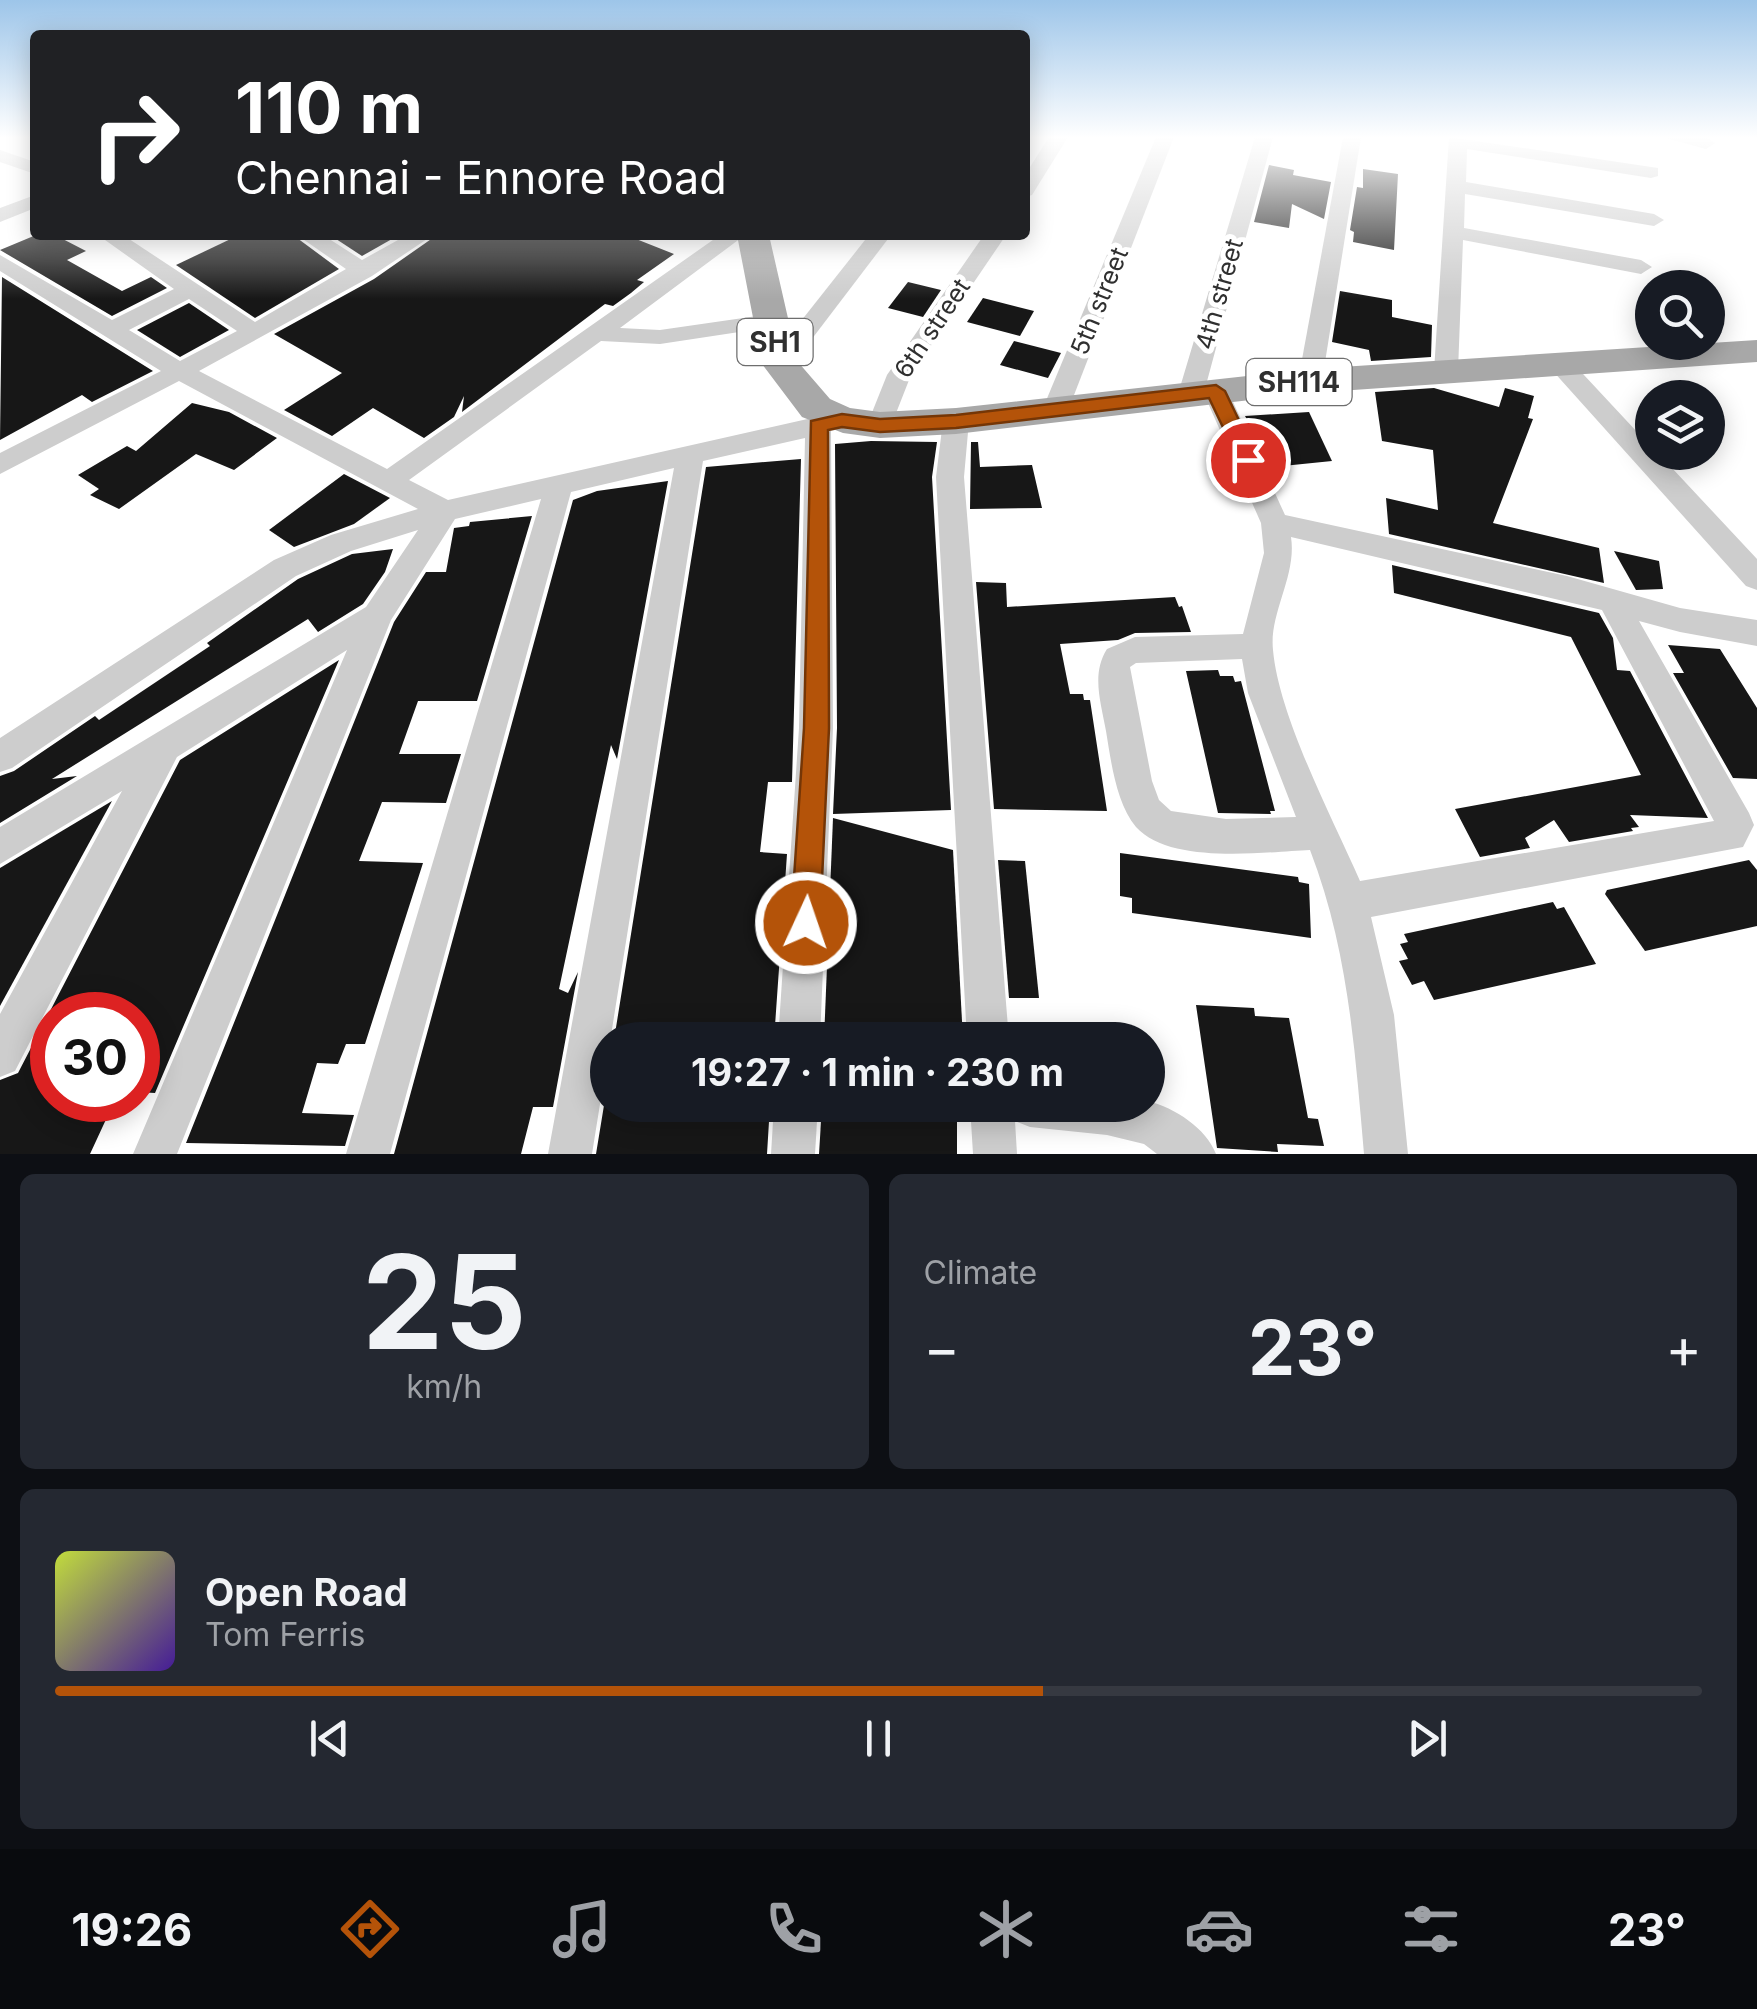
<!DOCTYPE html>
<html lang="en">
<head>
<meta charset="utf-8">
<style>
  :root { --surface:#171b24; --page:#242831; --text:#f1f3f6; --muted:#9ea1a6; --line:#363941; --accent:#b45309 }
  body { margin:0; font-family:Inter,sans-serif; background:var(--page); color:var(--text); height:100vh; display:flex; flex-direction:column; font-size:38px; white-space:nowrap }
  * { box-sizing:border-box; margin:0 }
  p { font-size:32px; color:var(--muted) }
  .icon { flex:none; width:55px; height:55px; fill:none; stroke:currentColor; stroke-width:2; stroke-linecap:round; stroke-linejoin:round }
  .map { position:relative; height:1154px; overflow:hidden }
  .details { display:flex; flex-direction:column; gap:20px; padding:20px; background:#0d0f14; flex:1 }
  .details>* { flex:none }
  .banner { position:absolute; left:30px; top:30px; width:1000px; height:210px; border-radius:10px; box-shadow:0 5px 25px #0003; background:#202124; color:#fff; overflow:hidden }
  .buttons { position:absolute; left:1635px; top:270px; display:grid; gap:20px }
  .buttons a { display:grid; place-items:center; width:90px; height:90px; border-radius:50%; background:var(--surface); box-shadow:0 5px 25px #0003; font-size:50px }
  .speed { position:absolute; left:30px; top:992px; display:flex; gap:20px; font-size:50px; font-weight:700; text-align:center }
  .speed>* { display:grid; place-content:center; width:130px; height:130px; border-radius:50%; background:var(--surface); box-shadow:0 5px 25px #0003; line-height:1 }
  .speed .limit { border:15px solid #d22; background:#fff; color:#111 }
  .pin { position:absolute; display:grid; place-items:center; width:85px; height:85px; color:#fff; margin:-42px; border:5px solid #fff; border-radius:50%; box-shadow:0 2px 10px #0007 }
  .me { position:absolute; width:110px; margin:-55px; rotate:3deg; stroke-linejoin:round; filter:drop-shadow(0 0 8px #0008) }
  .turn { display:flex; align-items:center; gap:35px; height:210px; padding:0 40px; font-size:45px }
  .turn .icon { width:130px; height:130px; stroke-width:2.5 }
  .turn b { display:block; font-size:70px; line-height:85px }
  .big { font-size:75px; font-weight:700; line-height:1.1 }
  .details .card { flex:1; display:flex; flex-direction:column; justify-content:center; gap:15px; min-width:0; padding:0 35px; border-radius:15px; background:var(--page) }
  .details .dial { align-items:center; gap:0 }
  .dial b { font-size:130px; line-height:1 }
  .song { display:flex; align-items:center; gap:30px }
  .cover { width:120px; height:120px; border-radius:15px; background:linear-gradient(135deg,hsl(70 70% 55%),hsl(260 70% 35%)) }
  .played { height:10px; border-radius:5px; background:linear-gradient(90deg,var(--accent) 60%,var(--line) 60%) }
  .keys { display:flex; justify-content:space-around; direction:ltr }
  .heat { display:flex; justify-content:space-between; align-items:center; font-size:55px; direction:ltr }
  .details .tiles { flex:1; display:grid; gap:20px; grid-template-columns:1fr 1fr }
  .card:last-child { grid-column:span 2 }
  .trip { position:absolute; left:590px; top:1022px; width:575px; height:100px; border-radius:50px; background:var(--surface); box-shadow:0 5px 25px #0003; font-weight:700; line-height:100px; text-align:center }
  .menu { display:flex; height:160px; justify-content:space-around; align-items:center; background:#090b0e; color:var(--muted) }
  .menu .icon { width:70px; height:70px }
  .menu .active { color:var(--accent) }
  .menu b { font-size:45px; color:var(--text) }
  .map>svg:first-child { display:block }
  .building { fill:#171717 }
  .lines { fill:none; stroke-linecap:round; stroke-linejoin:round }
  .minor { fill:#cdcdcd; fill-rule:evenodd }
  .primary { fill:#a8a8a8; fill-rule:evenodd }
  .route { fill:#b45309; stroke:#753606; stroke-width:2.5 }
  .labels { text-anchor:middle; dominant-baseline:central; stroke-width:10; stroke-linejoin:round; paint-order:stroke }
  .far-street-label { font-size:25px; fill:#303030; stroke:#fff }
  .shield { fill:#fff; stroke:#6e6e6e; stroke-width:2.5 }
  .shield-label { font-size:28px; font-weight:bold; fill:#303030 }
</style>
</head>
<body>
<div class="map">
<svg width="1757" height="1154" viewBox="0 0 1757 1154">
  <rect width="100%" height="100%" fill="#fff"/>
  <g class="building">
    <polygon points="1269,165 1294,170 1293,175 1331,182 1324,219 1292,204 1289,228 1254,222"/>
    <polygon points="1363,169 1398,174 1394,250 1353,242 1354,232 1350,230 1357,187 1363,188"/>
    <polygon points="36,235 55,235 86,251 67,260 122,291 151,277 167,288 112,316 0,250"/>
    <polygon points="239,235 293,235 339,269 255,318 176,265"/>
    <polygon points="330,235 399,235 362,256"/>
    <polygon points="437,235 626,235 674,254 637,280 644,282 631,293 613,306 605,304 462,412 464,396 454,417 424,438 373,408 332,436 284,410 342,373 274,334 374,279"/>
    <polygon points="2,277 153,371 92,402 82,395 0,440"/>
    <polygon points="908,282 941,290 923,317 888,308"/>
    <polygon points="1340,291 1392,300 1392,317 1432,325 1431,357 1371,361 1369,350 1332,342"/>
    <polygon points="983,298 1034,311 1020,336 967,322"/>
    <polygon points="189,303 229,330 180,357 137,330"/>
    <polygon points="1014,341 1061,353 1048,378 1000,365"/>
    <polygon points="1434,388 1499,407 1505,388 1534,396 1528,418 1533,419 1493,523 1599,548 1604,583 1389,534 1386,498 1438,510 1433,450 1382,441 1375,392"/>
    <polygon points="192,403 229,412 277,438 234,470 196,454 119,509 90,495 99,489 78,475 127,446 136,451"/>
    <polygon points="1309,412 1332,461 1273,467 1245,416"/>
    <polygon points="871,441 937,442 932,477 951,810 833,814 837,728 835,444"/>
    <polygon points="971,442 978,442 980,467 1032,465 1042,508 970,509"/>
    <polygon points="801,459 792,782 768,782 760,852 787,854 774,1040 614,1040 706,467"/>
    <polygon points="344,474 390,498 354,524 294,547 269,530"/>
    <polygon points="668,481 617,759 611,745 559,989 568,993 578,972 553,1107 533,1107 521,1154 394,1154 573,500 597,491"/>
    <polygon points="532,516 477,701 418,701 399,754 461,754 446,803 382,802 359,861 423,863 365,1044 346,1044 338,1064 317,1063 302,1113 354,1115 345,1146 186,1143 394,622 426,572 446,572 454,528 469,526 470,522"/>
    <polygon points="393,549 385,572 363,604 318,632 308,619 52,779 77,776 0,823 0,776 14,771 95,716 99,720 210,646 207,643 298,579 352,554"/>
    <polygon points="1614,551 1659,561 1663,589 1636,590"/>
    <polygon points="1392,565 1599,613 1613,638 1617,670 1630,671 1708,818 1630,815 1639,827 1631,828 1633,831 1569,842 1554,820 1525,838 1530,848 1480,857 1455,809 1641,775 1571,637 1394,593"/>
    <polygon points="976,582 1006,583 1007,607 1175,597 1179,607 1182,606 1191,632 1135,633 1118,640 1060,644 1070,694 1083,694 1084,700 1090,700 1107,811 994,809"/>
    <polygon points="1668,645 1720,649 1757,708 1757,779 1733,778 1673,673 1684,673"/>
    <polygon points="339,660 155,1093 138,1092 138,1015 52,1015 52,1100 115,1100 90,1154 0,1154 0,1080 18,1073 180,760"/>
    <polygon points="1218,670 1220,676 1233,676 1235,682 1241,681 1275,811 1270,811 1271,814 1218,813 1186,671"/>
    <polygon points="112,801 0,1006 0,868"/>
    <polygon points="833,818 953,850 963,1040 824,1040"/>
    <polygon points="1120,853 1298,877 1299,882 1309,884 1311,938 1132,913 1132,898 1120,896"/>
    <polygon points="998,860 1025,861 1039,998 1009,998"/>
    <polygon points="1749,860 1757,870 1757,926 1645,951 1605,894 1607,890"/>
    <polygon points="1553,902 1557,909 1564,907 1596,964 1434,1000 1424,981 1412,985 1399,961 1408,959 1400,944 1408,942 1404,934"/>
    <polygon points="1196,1005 1254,1008 1255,1016 1289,1018 1308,1118 1318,1119 1324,1146 1277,1144 1278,1152 1217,1148"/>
    <polygon points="608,1081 608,1105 770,1105 767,1154 596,1154"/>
    <polygon points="822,1105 957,1105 957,1154 819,1154"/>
  </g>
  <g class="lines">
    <g class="minor">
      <polygon points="1049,137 1068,137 1032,195 1025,197 1025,175"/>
      <polygon points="1156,137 1174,137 1069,408 1056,416 1047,414 1043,408"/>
      <path d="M1255,137H1273L1206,385L1215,383L1228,391L1285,515L1567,576L1680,608L1757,620V646L1680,632L1639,621L1749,813L1754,825L1743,847L1371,917L1394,1015L1408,1154H1364C1355,1050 1348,948 1310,850C1264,852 1170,865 1136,827C1116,803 1111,761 1106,731C1101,703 1091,674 1107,649L1135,637L1243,634L1264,553L1261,523L1204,394L1191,402L1178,394ZM1291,537L1602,610L1714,821L1360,881C1332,817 1279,717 1273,650C1269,613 1297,576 1291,537ZM1242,659L1248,693L1296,817L1226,819L1171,811L1159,800L1152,781L1130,667L1136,663Z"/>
      <polygon points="1343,137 1361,137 1322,381 1310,389 1298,381"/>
      <polygon points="1449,137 1658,168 1658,176 1651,178 1467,149 1466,182 1654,214 1664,220 1654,226 1465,194 1464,228 1641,260 1652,267 1641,274 1463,240 1458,371 1446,379 1434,371"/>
      <polygon points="1662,137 1706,137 1715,143 1706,149"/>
      <polygon points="0,150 35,162 35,174 0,162"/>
      <polygon points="35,195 35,208 0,222 0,208"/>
      <path d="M98,235H123L255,322L346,269L297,235H323L362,260L407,235H433L372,276L199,371L387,469L720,235H745L620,328L660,330L771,314L783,321L779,326L660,344L601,341L409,480L448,500L843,411L852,414L856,420L852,426L831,431L833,728L820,1040H778L799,728L805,438L703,461L592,1154H548L674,468L571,492L390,1154H346L541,499L455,519L391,620L177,1154H133L347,650L177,757L15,1071L0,1077V1014L122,791L0,864V827L366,607L418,530L351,551L296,576L12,768L0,772V738L274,560L331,535L418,509L179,381L0,474V453L161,371L0,271V255L112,320L174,289ZM189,299L237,331L180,361L129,330Z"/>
      <polygon points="869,235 891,235 789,369 771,369 768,364 771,359"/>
      <polygon points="984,235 1006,235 911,375 889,431 871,431 867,425 887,375"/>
      <polygon points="1561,357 1570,360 1652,448 1652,452 1657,452 1757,559 1757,590 1746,586 1552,370 1549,365"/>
      <polygon points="956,412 969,421 964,477 1009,1040 967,1040 936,477 943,421"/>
      <path d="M1148,1101C1175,1108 1206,1128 1216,1154H1157L1144,1144L1107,1135L1030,1127L1015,1121L1017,1154H973L970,1105H1148Z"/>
      <polygon points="774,1105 818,1105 815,1154 771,1154"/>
    </g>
    <polygon class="primary" points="737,235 769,235 798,362 830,399 850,408 880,412 956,408 1310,369 1757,340 1757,362 1310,393 956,434 880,438 843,433 802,417 762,364"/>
  </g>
  <linearGradient id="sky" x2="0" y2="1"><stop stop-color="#9dc5e9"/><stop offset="0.46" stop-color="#fff"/><stop offset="1" stop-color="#fff" stop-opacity="0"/></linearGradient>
  <rect width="1757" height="299" fill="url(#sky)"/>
  <polygon class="route" points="1216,385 1225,391 1258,460 1255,465 1241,465 1209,398 956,428 880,432 842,427 828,430 829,728 820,923 816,933 806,938 795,933 791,923 804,728 811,421 842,414 880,419 956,415"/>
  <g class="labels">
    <g class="far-street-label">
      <text transform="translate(1219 294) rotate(-74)">4th street</text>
      <text transform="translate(1099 301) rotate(-68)">5th street</text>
      <text transform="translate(932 328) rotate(-56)">6th street</text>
    </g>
    <g class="shield">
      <rect x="737.5" y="319" width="75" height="46" rx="8"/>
      <rect x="1246.5" y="359" width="105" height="46" rx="8"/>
    </g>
    <g class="shield-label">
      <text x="775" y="342">SH1</text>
      <text x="1299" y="382">SH114</text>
    </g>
  </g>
</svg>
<div class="buttons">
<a><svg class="icon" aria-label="search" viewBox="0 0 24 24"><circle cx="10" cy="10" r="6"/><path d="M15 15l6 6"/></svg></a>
<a><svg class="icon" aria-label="layers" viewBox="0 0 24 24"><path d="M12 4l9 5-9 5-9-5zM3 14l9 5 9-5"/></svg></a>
</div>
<div class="speed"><div class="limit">30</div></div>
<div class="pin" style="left:1248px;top:460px;background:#d93025"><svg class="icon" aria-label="arrive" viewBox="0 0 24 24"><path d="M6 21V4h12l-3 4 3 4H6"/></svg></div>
<svg class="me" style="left:806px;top:923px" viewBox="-20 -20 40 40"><circle r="17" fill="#b45309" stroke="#fff" stroke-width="3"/><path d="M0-11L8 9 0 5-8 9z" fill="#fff"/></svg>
<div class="trip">19:27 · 1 min · 230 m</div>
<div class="banner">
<div class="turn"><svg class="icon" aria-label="right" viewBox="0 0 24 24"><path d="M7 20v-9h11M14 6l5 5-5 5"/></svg><div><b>110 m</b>Chennai - Ennore Road</div></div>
</div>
</div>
<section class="details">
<div class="tiles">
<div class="card dial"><b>25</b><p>km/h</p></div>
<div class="card"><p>Climate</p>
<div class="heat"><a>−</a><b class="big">23°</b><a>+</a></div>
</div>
<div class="card">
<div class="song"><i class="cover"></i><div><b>Open Road</b><p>Tom Ferris</p></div></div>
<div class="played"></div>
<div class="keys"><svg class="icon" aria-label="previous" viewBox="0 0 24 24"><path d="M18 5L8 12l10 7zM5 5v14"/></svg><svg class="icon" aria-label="pause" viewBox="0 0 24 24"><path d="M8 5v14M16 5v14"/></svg><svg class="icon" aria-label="next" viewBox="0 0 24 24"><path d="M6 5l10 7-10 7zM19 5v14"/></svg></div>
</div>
</div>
</section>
<nav class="menu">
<b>19:26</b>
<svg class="icon active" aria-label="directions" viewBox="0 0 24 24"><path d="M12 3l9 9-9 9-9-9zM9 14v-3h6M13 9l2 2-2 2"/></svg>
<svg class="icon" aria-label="music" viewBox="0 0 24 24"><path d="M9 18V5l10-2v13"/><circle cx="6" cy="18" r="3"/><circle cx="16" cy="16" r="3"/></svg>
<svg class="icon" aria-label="phone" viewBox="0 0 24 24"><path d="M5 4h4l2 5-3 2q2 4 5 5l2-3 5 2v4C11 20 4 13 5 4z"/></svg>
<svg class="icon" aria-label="climate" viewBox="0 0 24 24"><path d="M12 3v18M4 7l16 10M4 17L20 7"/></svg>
<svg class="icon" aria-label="car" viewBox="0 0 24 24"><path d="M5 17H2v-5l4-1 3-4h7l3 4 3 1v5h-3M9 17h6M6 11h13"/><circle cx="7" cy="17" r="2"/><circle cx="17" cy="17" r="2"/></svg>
<svg class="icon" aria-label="filters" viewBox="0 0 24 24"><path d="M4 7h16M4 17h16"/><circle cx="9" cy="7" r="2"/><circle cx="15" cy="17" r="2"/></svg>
<b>23°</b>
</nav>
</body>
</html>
